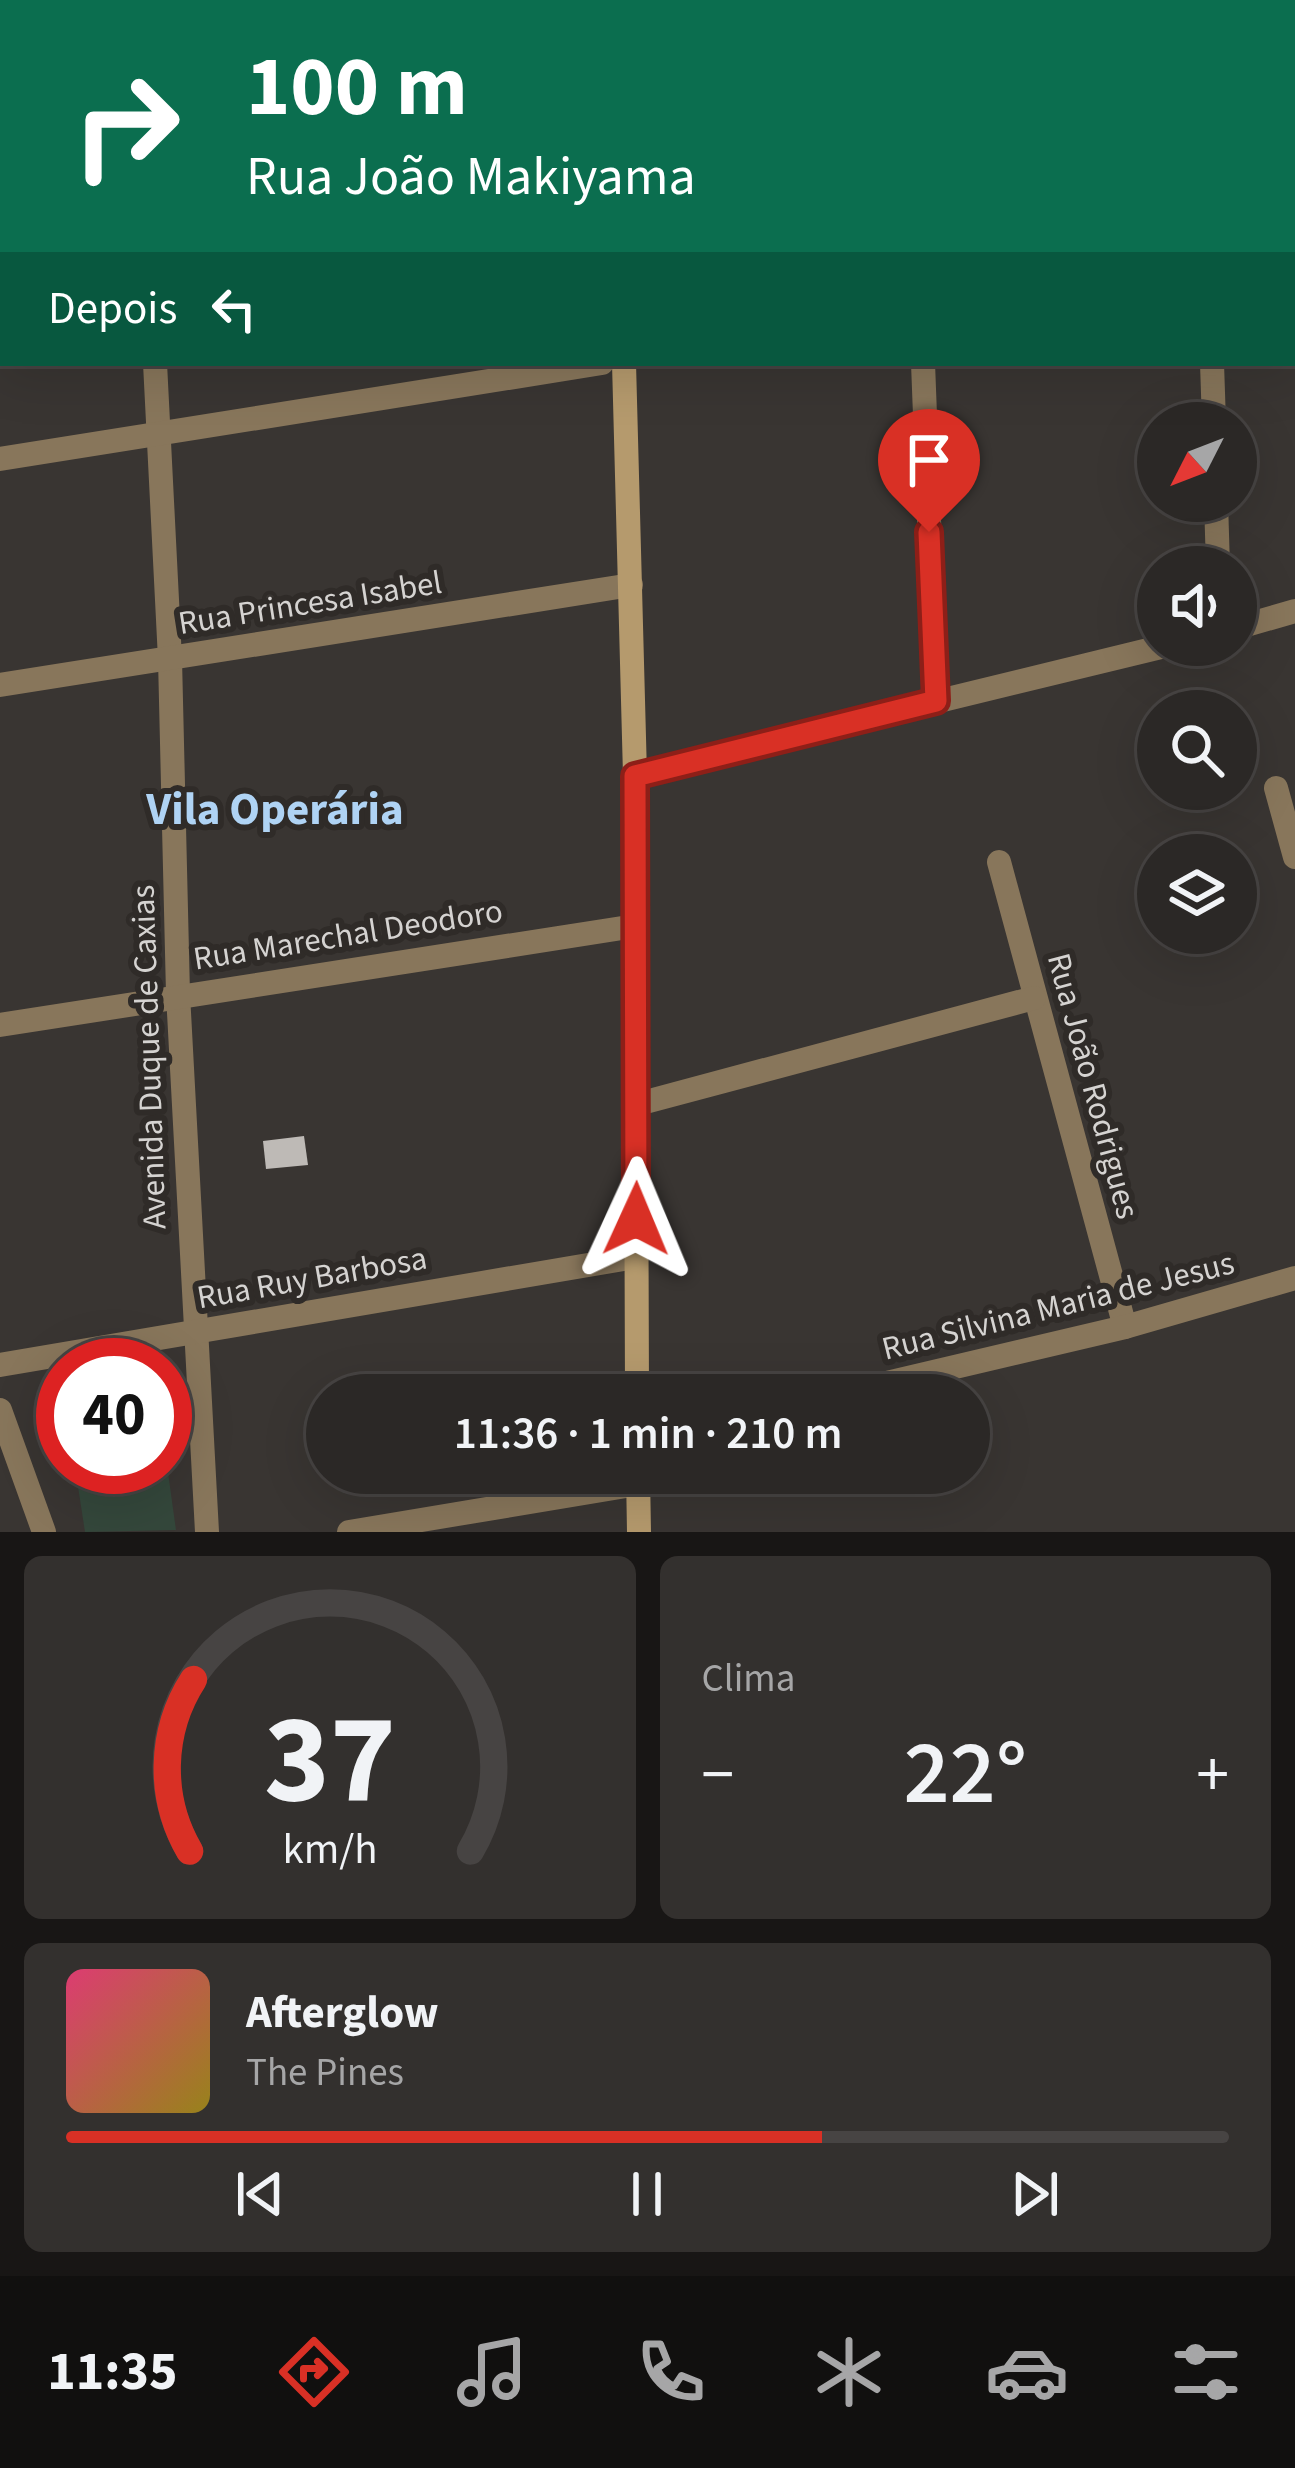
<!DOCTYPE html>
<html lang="pt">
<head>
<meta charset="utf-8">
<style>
  :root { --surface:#2b2826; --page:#33302e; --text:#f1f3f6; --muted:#a6a6a7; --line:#474443; --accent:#d93025 }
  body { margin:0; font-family:"Source Sans 3",sans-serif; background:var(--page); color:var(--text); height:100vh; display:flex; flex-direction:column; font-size:45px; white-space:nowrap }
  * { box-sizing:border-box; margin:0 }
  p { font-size:39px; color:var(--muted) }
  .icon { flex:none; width:66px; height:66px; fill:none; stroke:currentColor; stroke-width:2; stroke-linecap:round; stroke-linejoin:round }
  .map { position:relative; height:1532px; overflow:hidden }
  .details { display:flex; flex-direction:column; gap:24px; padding:24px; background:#181615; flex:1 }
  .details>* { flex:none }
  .top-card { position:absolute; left:0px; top:0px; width:1296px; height:366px; box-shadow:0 12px 48px #0002,0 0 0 3px var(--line); background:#0b6e4f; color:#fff; overflow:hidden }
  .needle { width:78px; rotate:228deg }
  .fabs { position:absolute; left:1137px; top:402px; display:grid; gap:24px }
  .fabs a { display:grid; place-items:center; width:120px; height:120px; border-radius:50%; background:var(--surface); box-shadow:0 12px 48px #0002,0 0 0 3px var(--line); font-size:60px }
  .speed { position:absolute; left:36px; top:1338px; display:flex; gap:24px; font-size:60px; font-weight:700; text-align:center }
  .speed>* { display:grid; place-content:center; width:156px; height:156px; border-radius:50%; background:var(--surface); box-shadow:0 12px 48px #0002,0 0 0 3px var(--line); line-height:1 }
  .speed .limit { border:18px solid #d22; background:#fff; color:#111 }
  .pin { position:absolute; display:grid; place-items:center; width:102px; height:102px; color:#fff; margin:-123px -51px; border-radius:50% 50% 50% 0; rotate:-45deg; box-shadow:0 0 12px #0007 }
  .pin .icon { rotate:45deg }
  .me { position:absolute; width:132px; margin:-66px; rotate:1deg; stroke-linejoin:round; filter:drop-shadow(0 0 9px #0008) }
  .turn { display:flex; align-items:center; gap:42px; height:252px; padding:0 48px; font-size:54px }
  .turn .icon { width:156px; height:156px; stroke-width:2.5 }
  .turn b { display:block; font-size:84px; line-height:102px }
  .then { display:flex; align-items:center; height:114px; padding:0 48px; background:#0003; gap:24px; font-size:45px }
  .big { font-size:90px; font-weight:600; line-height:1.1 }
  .details .tile { flex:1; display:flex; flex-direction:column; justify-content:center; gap:18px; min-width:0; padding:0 42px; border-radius:18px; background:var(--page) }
  .details .dial { align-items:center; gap:0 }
  .dial svg { height:312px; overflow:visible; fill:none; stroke:var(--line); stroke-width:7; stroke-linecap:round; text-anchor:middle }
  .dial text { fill:var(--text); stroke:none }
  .song { display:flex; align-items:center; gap:36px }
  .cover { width:144px; height:144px; border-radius:18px; background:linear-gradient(135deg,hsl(340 70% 55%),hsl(50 70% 35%)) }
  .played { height:12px; border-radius:6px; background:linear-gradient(90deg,var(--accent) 65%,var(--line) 65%) }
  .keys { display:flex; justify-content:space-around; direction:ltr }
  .heat { display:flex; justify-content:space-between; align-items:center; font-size:66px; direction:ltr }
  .details .tiles { flex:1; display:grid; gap:24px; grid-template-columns:1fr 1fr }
  .tile:last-child { grid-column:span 2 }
  .trip { position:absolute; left:306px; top:1374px; width:684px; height:120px; border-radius:60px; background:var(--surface); box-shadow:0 12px 48px #0002,0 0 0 3px var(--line); font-weight:600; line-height:120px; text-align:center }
  .tab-bar { display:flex; height:192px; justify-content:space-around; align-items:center; background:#11100f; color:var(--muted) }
  .tab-bar .icon { width:84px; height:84px }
  .tab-bar .on { color:var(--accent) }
  .tab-bar b { font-size:54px; color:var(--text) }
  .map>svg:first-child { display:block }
  .green { fill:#34473b }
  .building { fill:#bebab6 }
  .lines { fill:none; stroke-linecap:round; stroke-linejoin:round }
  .street { stroke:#88765b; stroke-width:24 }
  .secondary { stroke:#b59a6d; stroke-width:24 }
  .route-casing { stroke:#8d1f18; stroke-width:30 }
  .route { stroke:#d93025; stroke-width:21 }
  .labels { text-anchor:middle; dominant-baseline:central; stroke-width:12; stroke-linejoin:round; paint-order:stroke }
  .street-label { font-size:33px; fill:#d5d3d1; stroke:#2f2b28 }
  .district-label { font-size:45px; font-weight:bold; fill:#afd3f4; stroke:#2f2b28 }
</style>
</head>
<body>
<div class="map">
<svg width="1295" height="1532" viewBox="0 0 1295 1532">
  <rect width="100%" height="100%" fill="#393532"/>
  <polygon class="green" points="165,1451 176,1530 85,1532 75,1467 165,1467"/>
  <polygon class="building" points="304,1136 308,1165 266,1169 263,1141"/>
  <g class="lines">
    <g class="street">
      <polyline points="136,0 136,3"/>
      <polyline points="910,0 910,3"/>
      <polyline points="1201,0 1201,3"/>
      <polyline points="0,234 3,233"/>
      <polyline points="155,363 170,659 178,994 207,1532"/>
      <polyline points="923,363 936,702"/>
      <polyline points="1212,363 1214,423"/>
      <polyline points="0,459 602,363"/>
      <polyline points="1216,501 1218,567"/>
      <polyline points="1236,628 1295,611"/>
      <polyline points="0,685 631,585"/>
      <polyline points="635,775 1169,645"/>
      <polyline points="1276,788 1295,857"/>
      <polyline points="999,862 1125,1327"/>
      <polyline points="0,1025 635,926"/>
      <polyline points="638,1104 1034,998"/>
      <polyline points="0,1365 635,1257"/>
      <polyline points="836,1395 1125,1327 1295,1278"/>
      <polyline points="0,1410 44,1532"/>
      <polyline points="349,1532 638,1484"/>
    </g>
    <g class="secondary">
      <polyline points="606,0 606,3"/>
      <polyline points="624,363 635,775 637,1395"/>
      <polyline points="638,1473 639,1532"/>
    </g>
  </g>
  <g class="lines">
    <g class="route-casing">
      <polyline id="route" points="636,1219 635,776 936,701 929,532"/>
    </g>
    <use href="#route" class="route"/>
  </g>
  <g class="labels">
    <g class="street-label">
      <text transform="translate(310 603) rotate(-9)">Rua Princesa Isabel</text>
      <text transform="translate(348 935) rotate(-9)">Rua Marechal Deodoro</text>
      <text transform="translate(149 1057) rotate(-92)">Avenida Duque de Caxias</text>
      <text transform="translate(1093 1086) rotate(75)">Rua João Rodrigues</text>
      <text transform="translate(312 1278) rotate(-10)">Rua Ruy Barbosa</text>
      <text transform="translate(1058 1306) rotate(-14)">Rua Silvina Maria de Jesus</text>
    </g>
    <g class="district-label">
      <text x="275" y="810">Vila Operária</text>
    </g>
  </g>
</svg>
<div class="fabs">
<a><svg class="needle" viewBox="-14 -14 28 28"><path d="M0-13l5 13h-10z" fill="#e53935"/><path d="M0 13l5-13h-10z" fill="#a6a6a7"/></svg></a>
<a><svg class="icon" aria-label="sound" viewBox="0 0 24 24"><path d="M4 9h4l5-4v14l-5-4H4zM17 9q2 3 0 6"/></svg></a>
<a><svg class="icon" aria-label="search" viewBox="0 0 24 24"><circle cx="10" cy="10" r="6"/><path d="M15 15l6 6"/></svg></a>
<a><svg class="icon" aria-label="layers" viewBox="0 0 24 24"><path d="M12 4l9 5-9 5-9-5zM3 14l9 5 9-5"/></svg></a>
</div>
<div class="speed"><div class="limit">40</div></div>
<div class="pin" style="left:929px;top:532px;background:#d93025"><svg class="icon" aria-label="arrive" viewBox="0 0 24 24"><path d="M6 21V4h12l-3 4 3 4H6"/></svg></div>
<svg class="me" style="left:636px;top:1219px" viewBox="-20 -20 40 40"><path d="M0-17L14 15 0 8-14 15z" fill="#d93025" stroke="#fff" stroke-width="4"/></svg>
<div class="trip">11:36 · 1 min · 210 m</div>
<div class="top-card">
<div class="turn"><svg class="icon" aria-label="right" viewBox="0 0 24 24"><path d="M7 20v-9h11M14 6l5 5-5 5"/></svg><div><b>100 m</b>Rua João Makiyama</div></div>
<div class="then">Depois<svg class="icon" aria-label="left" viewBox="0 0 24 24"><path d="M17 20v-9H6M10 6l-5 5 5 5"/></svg></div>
</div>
</div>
<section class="details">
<div class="tiles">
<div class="tile dial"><svg viewBox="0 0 100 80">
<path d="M14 69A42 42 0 1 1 86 69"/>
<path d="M14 69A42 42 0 0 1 15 25" stroke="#d93025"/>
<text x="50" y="56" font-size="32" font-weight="700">37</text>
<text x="50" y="72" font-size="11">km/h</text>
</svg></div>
<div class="tile"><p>Clima</p>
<div class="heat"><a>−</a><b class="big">22°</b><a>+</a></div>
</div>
<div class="tile">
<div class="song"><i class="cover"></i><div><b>Afterglow</b><p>The Pines</p></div></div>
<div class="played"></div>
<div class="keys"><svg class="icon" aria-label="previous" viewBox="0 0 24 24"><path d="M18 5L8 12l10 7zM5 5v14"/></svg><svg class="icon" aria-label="pause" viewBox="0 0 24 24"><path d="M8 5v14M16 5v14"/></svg><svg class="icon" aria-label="next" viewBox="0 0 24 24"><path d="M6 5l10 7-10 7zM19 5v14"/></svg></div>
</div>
</div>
</section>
<nav class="tab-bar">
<b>11:35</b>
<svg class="icon on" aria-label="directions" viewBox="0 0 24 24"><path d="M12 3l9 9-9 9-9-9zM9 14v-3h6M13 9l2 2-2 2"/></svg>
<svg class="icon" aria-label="music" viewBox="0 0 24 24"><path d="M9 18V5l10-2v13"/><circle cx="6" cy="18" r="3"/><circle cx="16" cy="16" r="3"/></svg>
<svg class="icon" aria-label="phone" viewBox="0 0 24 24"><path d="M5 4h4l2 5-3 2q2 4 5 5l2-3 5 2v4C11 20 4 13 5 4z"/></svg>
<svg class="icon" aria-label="climate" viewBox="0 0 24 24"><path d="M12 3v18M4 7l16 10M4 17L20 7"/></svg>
<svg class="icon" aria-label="car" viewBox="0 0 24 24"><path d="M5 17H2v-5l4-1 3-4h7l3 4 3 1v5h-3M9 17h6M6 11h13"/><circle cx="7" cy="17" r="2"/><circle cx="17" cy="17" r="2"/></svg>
<svg class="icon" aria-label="filters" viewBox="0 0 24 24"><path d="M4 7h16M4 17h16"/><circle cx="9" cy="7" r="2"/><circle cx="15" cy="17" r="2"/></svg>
</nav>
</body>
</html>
